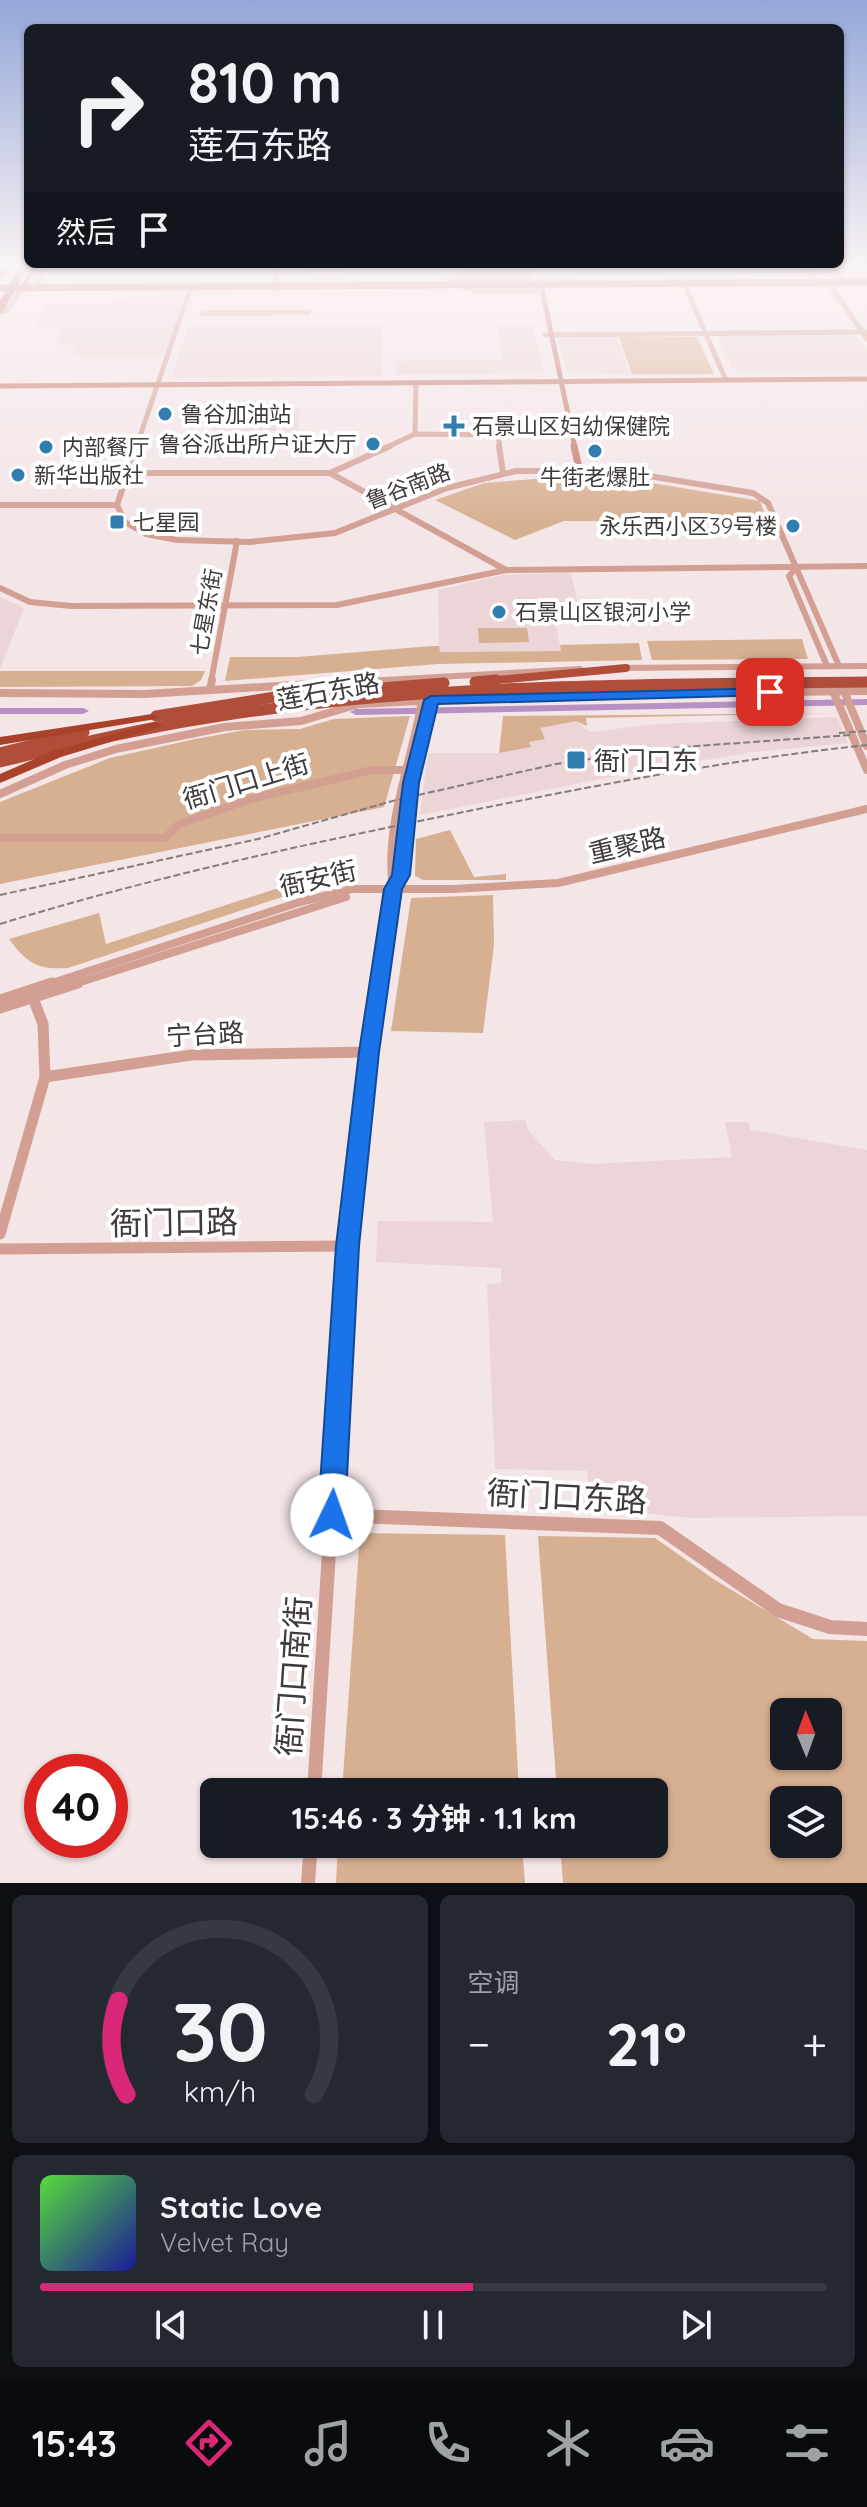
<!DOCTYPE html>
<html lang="zh">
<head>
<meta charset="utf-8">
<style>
  :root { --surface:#171b24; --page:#242831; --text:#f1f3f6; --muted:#9ea1a6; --line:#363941; --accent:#db2777 }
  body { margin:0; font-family:Quicksand,"Noto Sans SC",sans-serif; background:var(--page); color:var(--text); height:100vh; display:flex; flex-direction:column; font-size:30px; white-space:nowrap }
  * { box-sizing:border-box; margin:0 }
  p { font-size:26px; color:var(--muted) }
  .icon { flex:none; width:44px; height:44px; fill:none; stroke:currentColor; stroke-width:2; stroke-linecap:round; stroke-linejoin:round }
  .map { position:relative; height:1883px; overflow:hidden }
  .sheet { display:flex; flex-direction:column; gap:12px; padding:12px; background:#0d0f14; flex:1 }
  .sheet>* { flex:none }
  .banner { position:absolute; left:24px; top:24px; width:820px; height:244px; border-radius:12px; box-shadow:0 2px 6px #0004; background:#171b24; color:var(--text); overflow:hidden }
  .needle { width:52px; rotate:359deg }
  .buttons { position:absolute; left:770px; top:1698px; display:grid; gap:16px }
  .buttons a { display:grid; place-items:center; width:72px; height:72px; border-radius:12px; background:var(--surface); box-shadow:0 2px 6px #0004; font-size:40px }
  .speed { position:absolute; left:24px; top:1754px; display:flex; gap:16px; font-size:40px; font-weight:700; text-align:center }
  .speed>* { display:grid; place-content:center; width:104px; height:104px; border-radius:50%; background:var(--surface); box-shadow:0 2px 6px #0004; line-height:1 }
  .speed .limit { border:12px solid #d22; background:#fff; color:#111 }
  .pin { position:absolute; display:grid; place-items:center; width:68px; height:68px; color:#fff; margin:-34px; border-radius:16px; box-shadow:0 4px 12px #0006 }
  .me { position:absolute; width:88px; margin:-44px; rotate:3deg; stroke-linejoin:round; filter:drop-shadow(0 0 6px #0008) }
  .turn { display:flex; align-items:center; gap:28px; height:168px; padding:0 32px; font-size:36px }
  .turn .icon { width:104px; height:104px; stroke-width:2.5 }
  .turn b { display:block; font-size:56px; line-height:68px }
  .then { display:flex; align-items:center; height:76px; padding:0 32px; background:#0003; gap:16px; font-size:30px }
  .big { font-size:60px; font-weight:700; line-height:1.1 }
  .sheet .widget { flex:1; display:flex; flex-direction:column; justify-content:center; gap:12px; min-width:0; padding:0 28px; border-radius:12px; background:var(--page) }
  .sheet .dial { align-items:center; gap:0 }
  .dial svg { height:208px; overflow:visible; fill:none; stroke:var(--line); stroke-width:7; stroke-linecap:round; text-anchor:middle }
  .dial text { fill:var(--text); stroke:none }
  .song { display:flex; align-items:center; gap:24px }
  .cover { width:96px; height:96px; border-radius:12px; background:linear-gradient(135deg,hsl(110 70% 55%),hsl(240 70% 35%)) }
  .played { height:8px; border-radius:4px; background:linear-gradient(90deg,var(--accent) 55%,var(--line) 55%) }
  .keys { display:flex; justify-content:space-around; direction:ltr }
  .heat { display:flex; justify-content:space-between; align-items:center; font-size:44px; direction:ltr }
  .sheet .tiles { flex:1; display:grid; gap:12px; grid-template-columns:1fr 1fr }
  .widget:last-child { grid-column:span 2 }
  .trip { position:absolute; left:200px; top:1778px; width:468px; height:80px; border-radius:12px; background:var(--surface); box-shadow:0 2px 6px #0004; font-weight:700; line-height:80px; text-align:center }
  .menu { display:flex; height:128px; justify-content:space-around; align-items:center; background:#090b0e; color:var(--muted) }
  .menu .icon { width:56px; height:56px }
  .menu .active { color:var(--accent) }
  .menu b { font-size:36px; color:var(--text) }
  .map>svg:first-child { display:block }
  .built { fill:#ecd5d7 }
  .green { fill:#d7af91; fill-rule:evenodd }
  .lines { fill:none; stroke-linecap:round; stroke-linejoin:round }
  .river { fill:#b791c3; fill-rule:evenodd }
  .tertiary-far4 { stroke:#d29f92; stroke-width:5 }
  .tertiary-far3 { stroke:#d29f92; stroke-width:6 }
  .tertiary-far2 { stroke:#d29f92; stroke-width:8 }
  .tertiary-far1 { stroke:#d29f92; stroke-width:11 }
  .tertiary { stroke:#d29f92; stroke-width:14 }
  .secondary-far1 { stroke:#c37968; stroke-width:5 }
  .secondary { stroke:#c37968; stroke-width:7 }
  .trunk-far2 { stroke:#b04e3a; stroke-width:7 }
  .trunk-far1 { stroke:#b04e3a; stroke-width:8 }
  .trunk { stroke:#b04e3a; stroke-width:11 }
  .motorway { fill:#aa412b; fill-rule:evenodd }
  .rail { stroke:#857c7d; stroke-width:2; stroke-dasharray:7 3; stroke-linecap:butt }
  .motorway-bridge { stroke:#aa412b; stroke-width:8 }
  .route { fill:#1a73e8; stroke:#114b97; stroke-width:2 }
  .poi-dot { fill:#327db0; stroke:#fff; stroke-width:3 }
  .labels { text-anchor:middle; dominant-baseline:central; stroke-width:8; stroke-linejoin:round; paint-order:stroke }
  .far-poi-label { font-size:22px; fill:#403a3b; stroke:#fff; text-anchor:start }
  .far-street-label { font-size:22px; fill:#403a3b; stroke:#fff }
  .street-label { font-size:26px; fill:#403a3b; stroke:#fff }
  .poi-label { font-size:26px; fill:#403a3b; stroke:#fff; text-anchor:start }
  .near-street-label { font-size:32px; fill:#403a3b; stroke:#fff }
</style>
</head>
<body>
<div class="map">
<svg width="867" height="1883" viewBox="0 0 867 1883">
  <rect width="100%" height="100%" fill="#f4e5e7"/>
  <g class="built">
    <polygon points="300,266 349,266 347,280 307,280"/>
    <polygon points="183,296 165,356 72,356 77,345 56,345 63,329 36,329 45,304 105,304 135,297"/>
    <polygon points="383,325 381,376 172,378 187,328 192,326"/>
    <polygon points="497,325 533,325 543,372 396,375 396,361 502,359"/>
    <polygon points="847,335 857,338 867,349 867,372 827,372 811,346 826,372 794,373 779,346 792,372 745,373 733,370 718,339 726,336"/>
    <polygon points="617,337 630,374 567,372 557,338"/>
    <polygon points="301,409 298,431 212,431 217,410"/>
    <polygon points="571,573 579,609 564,609 554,616 561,651 439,652 438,590 503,575"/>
    <polygon points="0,597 24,608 0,669"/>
    <polygon points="837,717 848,743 753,752 652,769 420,815 428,753 499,753 530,747 529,742 540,728 561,722 576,721 590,732 657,724"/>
    <polygon points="525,1120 529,1131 555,1160 592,1164 732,1157 725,1122 748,1122 750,1130 867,1150 867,1516 692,1518 590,1508 587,1471 495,1469 487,1284 501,1283 501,1268 376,1262 378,1221 493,1222 484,1122"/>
  </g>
  <g class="green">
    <polygon points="483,266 522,266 524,271 531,271 533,279 638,281 440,282"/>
    <polygon points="202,310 311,310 310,315 200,316"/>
    <polygon points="619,337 697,337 714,374 632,374"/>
    <polygon points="598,474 760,501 767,521 564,521 515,540 435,500 484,483"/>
    <polygon points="478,628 527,628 529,642 479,643"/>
    <polygon points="802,639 808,659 652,660 647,641"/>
    <polygon points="639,643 642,660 438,664 225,681 230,657 298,657 432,646 439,646 440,652 561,651 560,645"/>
    <polygon points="0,671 205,671 201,680 192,686 0,687"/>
    <polygon points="835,713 586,718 587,726 576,721 540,728 545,739 529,742 531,747 499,753 503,716"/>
    <polygon points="410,716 384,807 0,884 0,802 110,758 195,739 245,730 300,729 334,719"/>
    <polygon points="450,830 474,877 506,874 506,880 423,880 415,876 416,839"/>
    <path d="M300,881L306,889L68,968C37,970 27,963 9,939L99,913L106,944Z"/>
    <polygon points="493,895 494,945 483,1033 391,1031 411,898"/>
    <polygon points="360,1533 505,1535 519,1792 342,1792"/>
    <path d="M538,1536L655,1538L715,1580L813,1639L867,1641V1883H563L560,1844H654V1792H557ZM784,1712H828V1756H784ZM784,1800H828V1844H784Z"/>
    <polygon points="338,1844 522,1844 525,1883 336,1883"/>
  </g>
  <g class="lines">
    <g class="river">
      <polygon points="867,699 867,705 356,715 350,712 356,709"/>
      <polygon points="0,708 83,708 89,711 83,714 0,714"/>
    </g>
    <g class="tertiary-far4">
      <polyline points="273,266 278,289"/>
      <polyline points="799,266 821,283"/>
      <polyline points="835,266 847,282"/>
      <polyline points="830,285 867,339"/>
      <polyline points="685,286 725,378"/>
      <polyline points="464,287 476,291 537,291"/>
      <polyline points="36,288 48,266"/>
      <polyline points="0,312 7,310 22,288"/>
      <polyline points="545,335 867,332"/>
      <polyline points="415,434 416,383"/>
      <polyline points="136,448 190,289"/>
      <polyline points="385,448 415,434 498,435 500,448"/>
    </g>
    <g class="tertiary-far3">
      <polyline points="137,446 117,505 125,522 146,534 177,540 250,542 335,533 447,488 516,471 618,471 753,493 768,503 839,666"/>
      <polyline points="499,446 503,473"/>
      <polyline points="128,473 330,473 506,570"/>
      <polyline points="330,473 390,446"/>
      <polyline points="0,505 117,505"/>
      <polyline points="797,567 789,576 827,666"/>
      <polyline points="0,588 30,602 71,606 337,605 506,570 867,566"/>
      <polyline points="618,668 867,666"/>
      <polyline points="211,682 237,541"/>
      <polyline points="348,682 580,669"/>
    </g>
    <g class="tertiary-far2">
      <polyline points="210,690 212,680"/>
      <polyline points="833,691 867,770"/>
      <polyline points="844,691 867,746"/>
      <polyline points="0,693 145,694 376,680"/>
      <polyline points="0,794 65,765 116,749 225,727 301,721 359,704 540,695 867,691"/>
      <polyline points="0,838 165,838 179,824 251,799 372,770 414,770"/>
      <path d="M393,889C384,824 412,763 422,700"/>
      <polyline points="46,985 300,902 352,889 453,889 558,883 867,809"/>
      <polyline points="71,985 346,897"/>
      <polyline points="379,985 393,889 401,875 412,778 431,700"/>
    </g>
    <g class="tertiary-far1">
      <polyline points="0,1000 52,983"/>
      <polyline points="0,1008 78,983"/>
      <polyline points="45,1077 191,1055 369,1052"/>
      <polyline points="0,1234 45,1077 43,1024 31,993"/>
      <polyline points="0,1249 348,1246"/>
      <polyline points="340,1377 348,1246 379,983"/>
    </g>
    <g class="tertiary">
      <polyline points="332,1515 660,1528 778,1610 830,1627 867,1629"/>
      <polyline points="314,1792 340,1375"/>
      <polyline points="308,1883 311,1844"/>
    </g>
    <g class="secondary-far1">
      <polyline points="541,284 575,448"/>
      <polyline points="0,386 867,379"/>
    </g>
    <polyline class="secondary" points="574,446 579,468"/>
    <polyline class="trunk-far2" points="0,288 867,282"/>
    <polyline class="trunk-far1" points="475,682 626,668"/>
    <g class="trunk">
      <polyline points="475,682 496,680"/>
      <polyline points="156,716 281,696 444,683"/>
      <polyline points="0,753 84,732"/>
      <path d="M0,762C71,745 142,728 214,717C429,683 649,684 867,682"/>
    </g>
    <g class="motorway">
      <polygon points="5,266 11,266 0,279 0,272"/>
      <polygon points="32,266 38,266 24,289 20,289"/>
      <polygon points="152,714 158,717 156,719 0,745 0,737"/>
      <polygon points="156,722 162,725 160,727 61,757 0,783 0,774 53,751"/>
    </g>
    <g class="rail">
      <polyline points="839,733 867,731"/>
      <polyline points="0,895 258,839 396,800 556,764 669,748 851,735"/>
      <path d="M0,924C149,878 301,845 454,814C591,786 728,760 867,745"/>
    </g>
    <polyline class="motorway-bridge" points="0,308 25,266"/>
  </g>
  <linearGradient id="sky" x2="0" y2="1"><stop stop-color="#94a6d9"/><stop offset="0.5" stop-color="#faf3f4"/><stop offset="1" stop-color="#faf3f4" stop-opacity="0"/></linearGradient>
  <rect width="867" height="529" fill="url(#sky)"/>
  <polygon class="route" points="770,688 775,689 775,695 438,704 419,783 410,875 402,889 379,1052 359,1246 345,1515 341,1524 332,1528 322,1524 318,1515 336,1246 359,1052 384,889 392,875 403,783 424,700 431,696"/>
  <g class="poi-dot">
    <circle cx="165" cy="414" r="8"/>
    <path d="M450 414h8v8h8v8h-8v8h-8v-8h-8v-8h8z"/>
    <circle cx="373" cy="444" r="8"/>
    <circle cx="46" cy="447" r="8"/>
    <circle cx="595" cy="451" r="8"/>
    <circle cx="18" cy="475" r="8"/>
    <rect x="109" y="514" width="16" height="16" rx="4"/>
    <circle cx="793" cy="526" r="8"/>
    <circle cx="499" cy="612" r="8"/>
    <rect x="566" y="750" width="20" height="20" rx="4"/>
  </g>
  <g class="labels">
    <g class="far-poi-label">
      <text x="181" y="414">鲁谷加油站</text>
      <text x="472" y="426">石景山区妇幼保健院</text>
      <text x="357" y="444" text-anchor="end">鲁谷派出所户证大厅</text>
      <text x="62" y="447">内部餐厅</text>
      <text x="34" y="475">新华出版社</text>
      <text x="595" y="477" text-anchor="middle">牛街老爆肚</text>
      <text x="133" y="522">七星园</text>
      <text x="777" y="526" text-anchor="end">永乐西小区39号楼</text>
      <text x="515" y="612">石景山区银河小学</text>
    </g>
    <g class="far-street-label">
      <text transform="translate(408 486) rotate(-21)">鲁谷南路</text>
      <text transform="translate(206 612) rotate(-80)">七星东街</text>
    </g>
    <g class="street-label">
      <text transform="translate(328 691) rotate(-10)">莲石东路</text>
      <text transform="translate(246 781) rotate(-17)">衙门口上街</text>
      <text transform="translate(627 845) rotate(-13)">重聚路</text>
      <text transform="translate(318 878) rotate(-13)">衙安街</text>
      <text transform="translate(205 1034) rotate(-3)">宁台路</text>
    </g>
    <g class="poi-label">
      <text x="594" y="760">衙门口东</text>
    </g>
    <g class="near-street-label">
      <text transform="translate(174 1222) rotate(-1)">衙门口路</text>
      <text transform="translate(567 1496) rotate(3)">衙门口东路</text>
      <text transform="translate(293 1676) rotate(-86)">衙门口南街</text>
    </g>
  </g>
</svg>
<div class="buttons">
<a><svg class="needle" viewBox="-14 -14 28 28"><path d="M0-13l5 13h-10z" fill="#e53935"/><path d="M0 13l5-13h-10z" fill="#9ea1a6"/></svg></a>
<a><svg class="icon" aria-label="layers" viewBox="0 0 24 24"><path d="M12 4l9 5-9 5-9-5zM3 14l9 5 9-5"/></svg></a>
</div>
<div class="speed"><div class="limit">40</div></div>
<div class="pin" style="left:770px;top:692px;background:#d93025"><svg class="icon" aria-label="arrive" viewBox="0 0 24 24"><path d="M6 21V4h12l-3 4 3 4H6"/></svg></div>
<svg class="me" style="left:332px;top:1515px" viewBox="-20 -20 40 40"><circle r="19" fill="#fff"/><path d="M0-13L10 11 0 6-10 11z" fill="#1a73e8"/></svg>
<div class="trip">15:46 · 3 分钟 · 1.1 km</div>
<div class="banner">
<div class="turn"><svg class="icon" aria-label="right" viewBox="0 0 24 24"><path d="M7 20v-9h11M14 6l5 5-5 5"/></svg><div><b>810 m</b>莲石东路</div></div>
<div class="then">然后<svg class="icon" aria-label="arrive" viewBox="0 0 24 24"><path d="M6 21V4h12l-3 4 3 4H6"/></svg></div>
</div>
</div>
<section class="sheet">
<div class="tiles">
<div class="widget dial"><svg viewBox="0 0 100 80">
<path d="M14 69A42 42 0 1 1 86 69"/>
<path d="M14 69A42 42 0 0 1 11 33" stroke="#db2777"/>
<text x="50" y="56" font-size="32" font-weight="700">30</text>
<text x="50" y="72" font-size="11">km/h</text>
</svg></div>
<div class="widget"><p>空调</p>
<div class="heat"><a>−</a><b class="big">21°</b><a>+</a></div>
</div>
<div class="widget">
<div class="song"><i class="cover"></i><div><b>Static Love</b><p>Velvet Ray</p></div></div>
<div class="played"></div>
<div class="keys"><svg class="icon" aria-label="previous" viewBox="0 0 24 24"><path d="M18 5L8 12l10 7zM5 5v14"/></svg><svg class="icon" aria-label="pause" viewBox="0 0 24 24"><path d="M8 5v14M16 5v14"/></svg><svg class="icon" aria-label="next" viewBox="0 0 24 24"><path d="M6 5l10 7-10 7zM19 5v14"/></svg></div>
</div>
</div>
</section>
<nav class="menu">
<b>15:43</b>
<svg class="icon active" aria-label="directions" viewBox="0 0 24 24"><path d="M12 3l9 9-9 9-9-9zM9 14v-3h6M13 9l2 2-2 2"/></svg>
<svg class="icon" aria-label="music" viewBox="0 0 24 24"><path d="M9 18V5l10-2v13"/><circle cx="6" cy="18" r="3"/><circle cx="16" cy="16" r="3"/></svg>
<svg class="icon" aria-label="phone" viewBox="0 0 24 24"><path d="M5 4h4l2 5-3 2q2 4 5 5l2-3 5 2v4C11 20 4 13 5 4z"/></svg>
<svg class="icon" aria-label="climate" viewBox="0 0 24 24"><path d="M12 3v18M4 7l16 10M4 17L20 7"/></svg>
<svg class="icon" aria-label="car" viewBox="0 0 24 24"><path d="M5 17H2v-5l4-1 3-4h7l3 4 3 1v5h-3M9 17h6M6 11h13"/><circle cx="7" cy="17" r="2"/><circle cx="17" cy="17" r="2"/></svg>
<svg class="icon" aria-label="filters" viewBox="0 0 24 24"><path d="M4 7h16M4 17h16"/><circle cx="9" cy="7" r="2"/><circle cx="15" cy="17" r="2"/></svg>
</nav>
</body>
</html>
